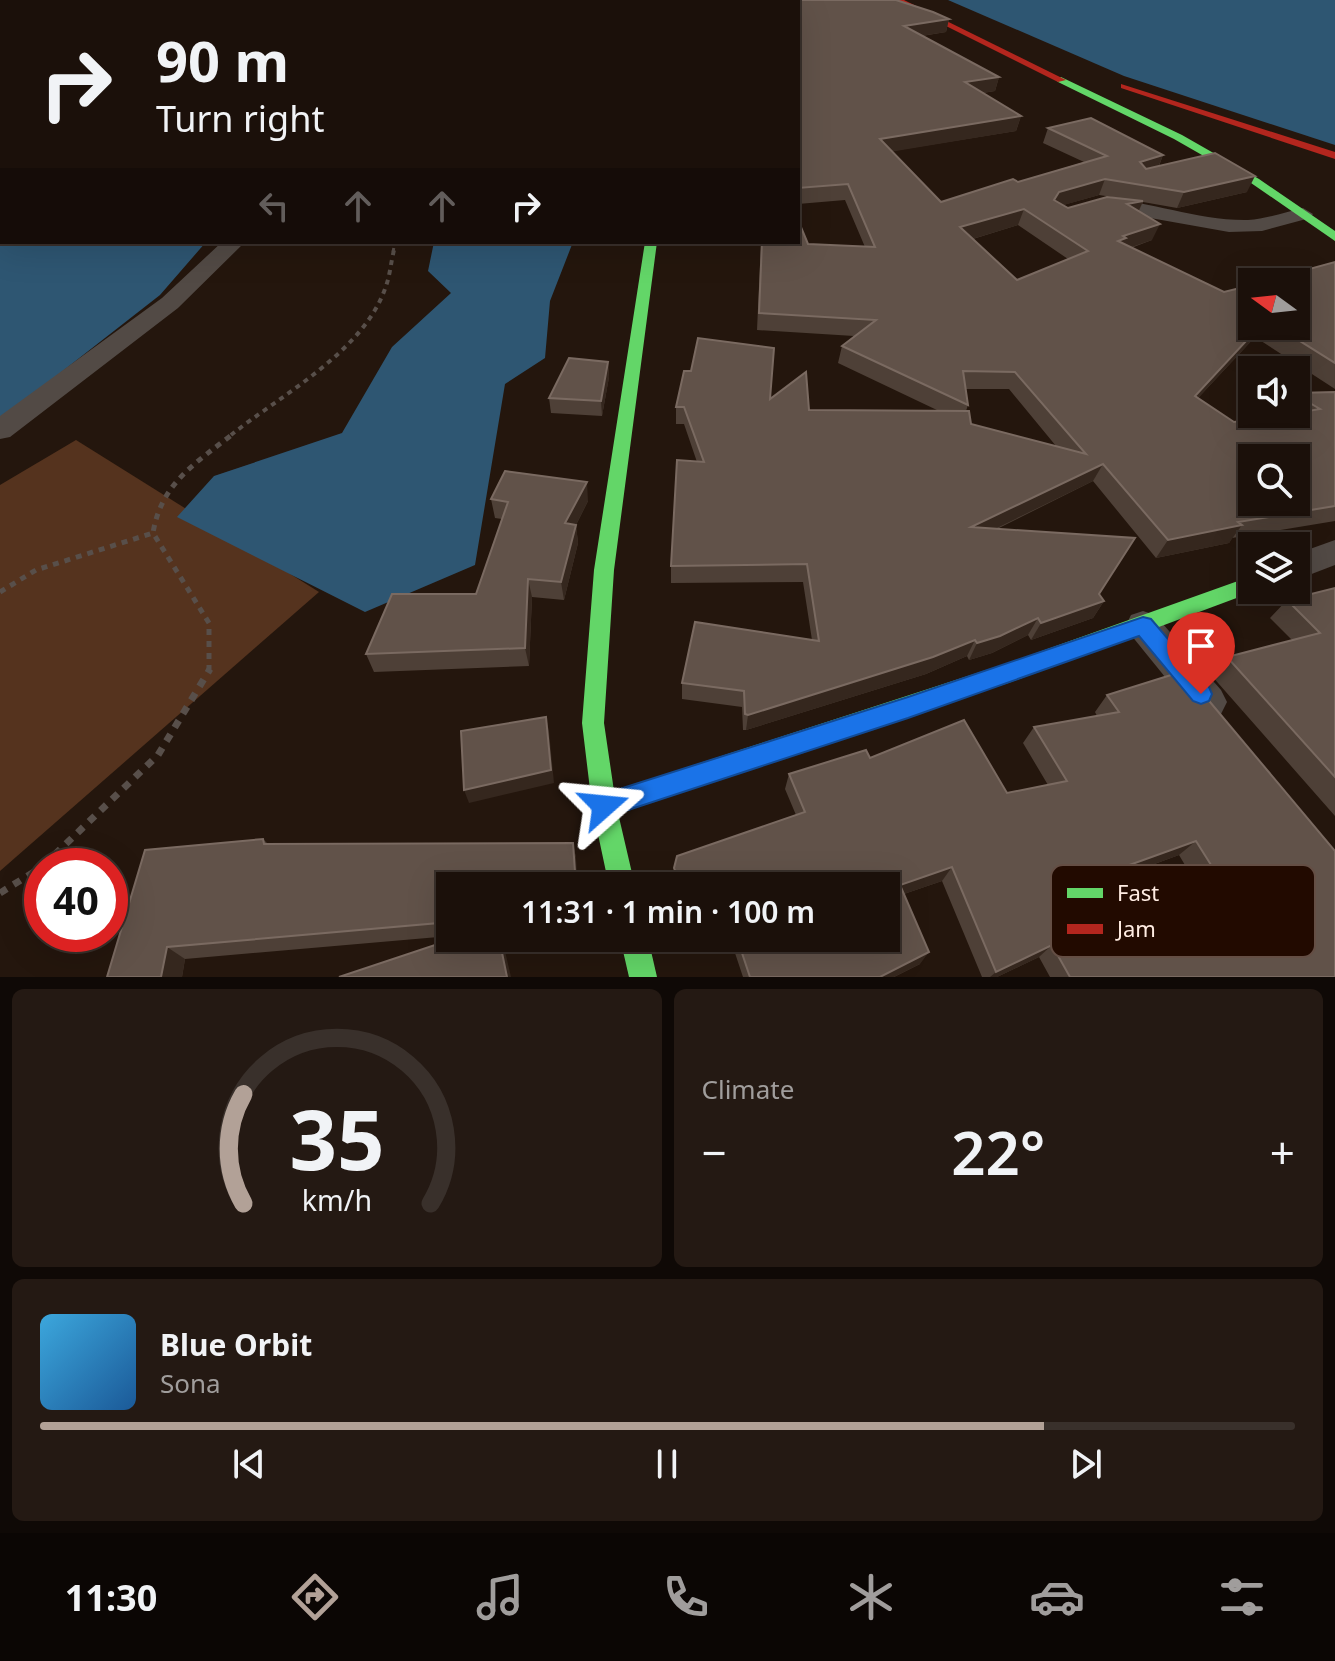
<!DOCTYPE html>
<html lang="en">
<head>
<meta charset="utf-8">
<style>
  :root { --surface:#1b100a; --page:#241913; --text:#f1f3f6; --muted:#a09d9c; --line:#39302b; --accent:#b2a197 }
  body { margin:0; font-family:"Noto Sans",sans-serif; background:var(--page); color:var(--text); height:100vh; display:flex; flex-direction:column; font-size:30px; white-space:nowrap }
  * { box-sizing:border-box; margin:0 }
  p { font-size:26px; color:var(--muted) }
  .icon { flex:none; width:44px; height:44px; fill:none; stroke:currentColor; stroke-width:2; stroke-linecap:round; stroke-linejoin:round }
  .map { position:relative; height:977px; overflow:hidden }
  .side { display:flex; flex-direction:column; gap:12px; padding:12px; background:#0f0906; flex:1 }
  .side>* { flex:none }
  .guide { position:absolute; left:0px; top:0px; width:800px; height:244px; box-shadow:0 8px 32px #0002,0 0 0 2px var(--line); background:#1b100a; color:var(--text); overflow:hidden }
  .needle { width:52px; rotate:285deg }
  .fabs { position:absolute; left:1238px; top:268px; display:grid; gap:16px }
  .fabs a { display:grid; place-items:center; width:72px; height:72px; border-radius:0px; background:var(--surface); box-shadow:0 8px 32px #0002,0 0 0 2px var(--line); font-size:40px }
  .speed { position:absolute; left:24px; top:848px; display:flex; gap:16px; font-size:40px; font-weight:700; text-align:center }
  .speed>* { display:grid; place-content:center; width:104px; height:104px; border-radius:50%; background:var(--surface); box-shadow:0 8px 32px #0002,0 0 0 2px var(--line); line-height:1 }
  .speed .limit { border:12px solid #d22; background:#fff; color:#111 }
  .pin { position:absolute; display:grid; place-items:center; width:68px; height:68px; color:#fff; margin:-82px -34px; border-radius:50% 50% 50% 0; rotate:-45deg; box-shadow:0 0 8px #0007 }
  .pin .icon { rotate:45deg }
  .me { position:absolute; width:88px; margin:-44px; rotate:72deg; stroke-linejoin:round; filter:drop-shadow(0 0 6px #0008) }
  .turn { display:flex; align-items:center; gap:28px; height:168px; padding:0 24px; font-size:36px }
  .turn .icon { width:104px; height:104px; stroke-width:2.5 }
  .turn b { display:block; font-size:56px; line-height:68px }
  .lanes { display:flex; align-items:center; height:76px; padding:0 24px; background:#0003; justify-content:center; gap:40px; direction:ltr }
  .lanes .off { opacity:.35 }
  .big { font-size:60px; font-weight:600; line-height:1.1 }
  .side .widget { flex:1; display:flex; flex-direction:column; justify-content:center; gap:12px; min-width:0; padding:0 28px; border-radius:12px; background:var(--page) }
  .side .dial { align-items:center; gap:0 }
  .dial svg { height:208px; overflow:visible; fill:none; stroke:var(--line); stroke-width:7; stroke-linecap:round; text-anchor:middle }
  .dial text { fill:var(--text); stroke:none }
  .song { display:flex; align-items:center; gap:24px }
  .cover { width:96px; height:96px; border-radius:12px; background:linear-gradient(135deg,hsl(200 70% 55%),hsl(210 70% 35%)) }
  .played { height:8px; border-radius:4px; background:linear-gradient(90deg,var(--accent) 80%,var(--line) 80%) }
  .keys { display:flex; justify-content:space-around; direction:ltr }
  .heat { display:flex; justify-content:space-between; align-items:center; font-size:44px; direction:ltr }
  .side .tiles { flex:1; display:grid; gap:12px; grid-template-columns:1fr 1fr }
  .widget:last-child { grid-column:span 2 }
  .trip { position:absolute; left:436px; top:872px; width:464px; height:80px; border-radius:0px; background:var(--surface); box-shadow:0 8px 32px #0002,0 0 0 2px var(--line); font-weight:600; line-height:80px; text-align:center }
  .tab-bar { display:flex; height:128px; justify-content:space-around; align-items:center; background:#0b0604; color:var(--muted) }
  .tab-bar .icon { width:56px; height:56px }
  .tab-bar .current { color:var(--accent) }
  .tab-bar b { font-size:36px; color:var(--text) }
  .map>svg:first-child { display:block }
  .green { fill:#55331e }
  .water { fill:#2e5672 }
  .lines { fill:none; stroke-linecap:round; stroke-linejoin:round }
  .path-far3 { stroke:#584f4a; stroke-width:3; stroke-dasharray:4 4; stroke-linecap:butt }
  .path-far2 { stroke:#584f4a; stroke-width:4; stroke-dasharray:5 5; stroke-linecap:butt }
  .path-far1 { stroke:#584f4a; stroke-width:5; stroke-dasharray:6 6; stroke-linecap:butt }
  .path { stroke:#584f4a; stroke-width:7; stroke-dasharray:8 8; stroke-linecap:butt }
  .street { fill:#524a45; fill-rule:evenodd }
  .fast { fill:#63d668; fill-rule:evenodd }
  .jam { fill:#b3261e; fill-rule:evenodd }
  .wall { fill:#4e4037; fill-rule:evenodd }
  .shaded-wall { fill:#35271e }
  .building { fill:#615249; stroke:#7a6a61; stroke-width:2; fill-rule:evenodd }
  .route { fill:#1a73e8; stroke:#114b97; stroke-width:2 }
  .key { fill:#220a00; stroke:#644e44; stroke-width:2 }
  .key-label { font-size:22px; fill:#ffece2 }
</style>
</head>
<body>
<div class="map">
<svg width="1335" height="977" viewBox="0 0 1335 977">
  <rect width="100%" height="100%" fill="#24160d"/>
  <polygon class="green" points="76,440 319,592 0,871 0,485"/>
  <g class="water">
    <polygon points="0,0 305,0 2,2 2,242 206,242 160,295 0,420"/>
    <polygon points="948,0 1335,0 1335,145 1124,76"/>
    <polygon points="434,242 573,242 550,301 545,358 505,384 475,565 365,612 177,517 214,476 342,433 392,347 451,293 428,271"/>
  </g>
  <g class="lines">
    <polyline class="path-far3" points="393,252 395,242"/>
    <path class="path-far2" d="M231,435C281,395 365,351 386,286C390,275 391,262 394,250"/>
    <g class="path-far1">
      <polyline points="0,592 36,570 153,533"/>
      <path d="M209,671V623L153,533C161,483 196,463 234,433"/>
    </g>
    <g class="path">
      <polyline points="43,866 158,755 210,669"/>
      <polyline points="0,893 42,867"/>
    </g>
    <g class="street">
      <polygon points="309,0 321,0 322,2 308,2"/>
      <path d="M1101,198C1151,201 1198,221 1248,220C1267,219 1285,212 1303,208L1313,214L1310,218L1262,231L1229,232L1094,208L1091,204Z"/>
      <polygon points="222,242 245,242 178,308 10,437 0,439 0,416 162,298"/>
      <polygon points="1335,540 1335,565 1296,580 1296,554"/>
      <polygon points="1143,611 1155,615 1221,690 1227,702 1221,714 1208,719 1195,714 1131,635 1126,625 1131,615"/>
    </g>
    <g class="fast">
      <polygon points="1061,77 1182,135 1259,179 1335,231 1335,241 1251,183 1174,139 1058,82 1056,80"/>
      <polygon points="645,242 657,242 614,570 604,723 614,791 1011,662 1252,576 1252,590 1258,590 1011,682 618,813 635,886 609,886 592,806 582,723 594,570"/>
      <polygon points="620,938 648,938 657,977 629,977"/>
    </g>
    <g class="jam">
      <polygon points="894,0 904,0 1066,80 1058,82"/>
      <polygon points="1121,84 1335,152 1335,159 1121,88"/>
    </g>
  </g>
  <g class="wall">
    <path d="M547,0H896L949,19L946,32L922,36L999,77L995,91L983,93L1021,116L1016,131L892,151L941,202L1018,182L1084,162L1043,143L1048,128L1163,155L1159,166L1247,192L1177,208L1143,202L1139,211L1152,240L1131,248L1252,326H1296L1335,262V389L1255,337L1198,398L1234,422L1296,414V393L1335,392V521L1232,538L1229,543L1156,558L1093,481L997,529L1099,594L1104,601L1093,618L1031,640L1028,635L992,653L969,660L967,656L926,674L746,730H743L742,707L682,699V683L812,640L803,582L671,583V566L697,462L684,424H676V407L770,399L809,410L939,411L838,363L842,346L854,336L757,330L761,242H798L808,244L865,247L845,200L798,204V2H549ZM1099,195L1119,198L1068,208L1063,205ZM1018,225L1068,259L1017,280L973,239ZM966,389H1009L1056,446L971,424L966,411L968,405Z"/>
    <polygon points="608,362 609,377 602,416 551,413 549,398"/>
    <polygon points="491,499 588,501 576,525 578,543 564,600 532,597 529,666 374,672 366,654 476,594 502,519 495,518"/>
    <polygon points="1335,588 1335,816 1211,675 1227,657 1292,640 1270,618 1287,600"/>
    <path d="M1107,695L1335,977H1050L1039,957L997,977H982L942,881L904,894L920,964L894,977H743L730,938H886V886H676L674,882V868L796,815L785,789L789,774L870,758L1007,793L1048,785L1023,743L1034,727L1097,716L1095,712ZM1179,855L1207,902L1103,949L1065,897Z"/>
    <polygon points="263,839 268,844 573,843 576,858 450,886 450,936 185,959 182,977 107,977"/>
  </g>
  <g class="shaded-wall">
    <polygon points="949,19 946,32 902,39 904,26"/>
    <polygon points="999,77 995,91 961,96 965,82"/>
    <polygon points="1021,116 1016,131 878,154 880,139"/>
    <polygon points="1163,155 1157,170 1133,177 1140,162"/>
    <polygon points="1255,176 1247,192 1177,208 1184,192"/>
    <polygon points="1105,179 1099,195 1053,208 1054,200 1059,192"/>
    <polygon points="1143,201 1136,217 1127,204"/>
    <polygon points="1024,209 1018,225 956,244 960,227"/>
    <polygon points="1160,224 1152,240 1120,251 1118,241 1123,236"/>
    <polygon points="1260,326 1262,326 1255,337 1184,413 1195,396"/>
    <polygon points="608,362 609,377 602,416 601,401"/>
    <polygon points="1103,464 1093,481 964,544 971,527"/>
    <polygon points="587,482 588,501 576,525 578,543 564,600 561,582 565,523"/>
    <polygon points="1242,525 1229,543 1156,558 1168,540"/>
    <polygon points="528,579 532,597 529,666 525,648"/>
    <polygon points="1104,601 1093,618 1031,640 1041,623"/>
    <polygon points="1038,618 1028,635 992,653 969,660 977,643"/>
    <polygon points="975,640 967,656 926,674 746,730 748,715"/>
    <polygon points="546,717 549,731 554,783 469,803 464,790"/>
    <polygon points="1196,841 1179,855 1047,903 1060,890"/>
    <polygon points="573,843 576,858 578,886 576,886"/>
    <polygon points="952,867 942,881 892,898 900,885"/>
    <polygon points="499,938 502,938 511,977 507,977"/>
    <polygon points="1052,945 1039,957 997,977 990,977 996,972"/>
    <polygon points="167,947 185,959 182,977 161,977"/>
    <polygon points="929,952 920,964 894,977 880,977"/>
  </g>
  <g class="building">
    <path d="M556,0H896L933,12L949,19L904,26L999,77L965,82L1021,116L880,139L941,202L1013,179L1018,182L1107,156L1048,128L1091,118L1163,155L1140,162L1146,169L1215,153L1255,176L1184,192L1105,179L1059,192L1054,200L1068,208L1107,197L1143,201L1127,204L1160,224L1123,236L1126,238L1118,241L1224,292L1252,285V326H1260L1195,396L1234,422L1287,414H1296V413L1320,409L1296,395V393L1335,392V506L1238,522L1242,525L1168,540L1103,464L971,527L1135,538L1099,594L1104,601L1041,623L1038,618L1000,636L977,643L975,640L933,657L748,715L745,714L744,691L682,683L695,622L819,641L807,564L671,566L677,460L704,462L684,407H676L684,371H691L698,338L774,348L770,399L806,372L809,410L969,411L971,424L1086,454L1015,372L963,371L968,405L842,346L876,320L759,313L762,242H798V220L808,244L875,247L848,184L798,188V2H558ZM1024,209L1088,251L1017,280L960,227ZM1252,458H1296V502H1252Z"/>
    <polygon points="1335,262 1335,363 1276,326 1296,326 1296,282 1262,282"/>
    <polygon points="569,358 608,362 601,401 549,398"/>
    <polygon points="505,471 587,482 565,523 576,525 561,582 528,579 525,648 366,654 392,594 476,594 508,502 491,499"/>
    <polygon points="1335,588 1335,777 1227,657 1320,633 1287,600"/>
    <path d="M1184,671L1335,851V977H1070L1052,945L996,972L952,867L900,885L929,952L880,977H750L737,938H886V886H681L674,868L677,856L805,812L789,774L866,750L870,758L964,720L1007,793L1067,781L1034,727L1119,712L1107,695ZM1196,841L1228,892L1103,949L1060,890Z"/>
    <polygon points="546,717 551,770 464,790 461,731"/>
    <polygon points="263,839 264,844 573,843 576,886 450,886 450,922 167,947 161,977 107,977 145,850"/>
    <polygon points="456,938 499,938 507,977 339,977"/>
  </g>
  <polygon class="route" points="1143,617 1151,619 1209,687 1212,694 1209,701 1201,704 1193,701 1139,636 908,718 604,818 595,815 592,806 595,797 604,794 908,697"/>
  <rect x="1051" y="865" width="264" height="92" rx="12" class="key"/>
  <rect x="1067" y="888" width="36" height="10" fill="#63d668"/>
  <rect x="1067" y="924" width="36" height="10" fill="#b3261e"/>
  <g class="key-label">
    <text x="1117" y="901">Fast</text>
    <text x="1117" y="937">Jam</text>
  </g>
</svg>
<div class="fabs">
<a><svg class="needle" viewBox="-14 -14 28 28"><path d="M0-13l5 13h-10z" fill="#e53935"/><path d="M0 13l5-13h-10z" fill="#a09d9c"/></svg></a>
<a><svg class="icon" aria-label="sound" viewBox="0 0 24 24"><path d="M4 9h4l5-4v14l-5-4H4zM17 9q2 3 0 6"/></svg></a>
<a><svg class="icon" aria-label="search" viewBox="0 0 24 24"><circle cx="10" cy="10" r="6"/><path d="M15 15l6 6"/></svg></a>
<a><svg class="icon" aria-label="layers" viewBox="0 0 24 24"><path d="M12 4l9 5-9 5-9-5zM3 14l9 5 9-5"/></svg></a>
</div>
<div class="speed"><div class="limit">40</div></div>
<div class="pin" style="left:1201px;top:694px;background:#d93025"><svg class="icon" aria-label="arrive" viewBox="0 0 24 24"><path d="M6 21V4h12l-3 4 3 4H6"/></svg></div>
<svg class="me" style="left:604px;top:806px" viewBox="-20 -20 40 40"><path d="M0-17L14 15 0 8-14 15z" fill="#1a73e8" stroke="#fff" stroke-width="4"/></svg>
<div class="trip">11:31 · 1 min · 100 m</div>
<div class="guide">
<div class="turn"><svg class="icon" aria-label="right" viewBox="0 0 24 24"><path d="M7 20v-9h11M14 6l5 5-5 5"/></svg><div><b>90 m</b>Turn right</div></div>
<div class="lanes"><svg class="icon off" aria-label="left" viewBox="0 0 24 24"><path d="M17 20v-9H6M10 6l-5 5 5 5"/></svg><svg class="icon off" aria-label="ahead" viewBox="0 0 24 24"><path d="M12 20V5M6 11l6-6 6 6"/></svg><svg class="icon off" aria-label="ahead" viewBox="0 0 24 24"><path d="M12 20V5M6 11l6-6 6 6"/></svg><svg class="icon" aria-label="right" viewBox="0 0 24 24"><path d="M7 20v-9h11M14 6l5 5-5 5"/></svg></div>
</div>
</div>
<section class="side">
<div class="tiles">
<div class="widget dial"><svg viewBox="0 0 100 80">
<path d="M14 69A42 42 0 1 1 86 69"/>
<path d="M14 69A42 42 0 0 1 14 27" stroke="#b2a197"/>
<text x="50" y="56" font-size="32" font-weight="700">35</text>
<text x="50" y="72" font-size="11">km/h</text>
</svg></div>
<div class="widget"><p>Climate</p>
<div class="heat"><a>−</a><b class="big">22°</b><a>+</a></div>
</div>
<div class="widget">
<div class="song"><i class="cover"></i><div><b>Blue Orbit</b><p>Sona</p></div></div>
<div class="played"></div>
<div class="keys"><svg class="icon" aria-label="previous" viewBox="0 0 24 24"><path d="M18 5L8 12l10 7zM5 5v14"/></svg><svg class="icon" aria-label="pause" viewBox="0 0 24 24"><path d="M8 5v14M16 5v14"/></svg><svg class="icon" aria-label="next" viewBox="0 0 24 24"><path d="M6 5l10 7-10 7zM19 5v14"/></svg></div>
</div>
</div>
</section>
<nav class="tab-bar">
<b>11:30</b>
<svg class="icon current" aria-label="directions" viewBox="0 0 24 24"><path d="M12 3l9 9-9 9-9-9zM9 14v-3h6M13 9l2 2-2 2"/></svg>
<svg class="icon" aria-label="music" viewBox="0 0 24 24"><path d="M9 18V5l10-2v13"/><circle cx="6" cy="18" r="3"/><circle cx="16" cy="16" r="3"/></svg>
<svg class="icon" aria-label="phone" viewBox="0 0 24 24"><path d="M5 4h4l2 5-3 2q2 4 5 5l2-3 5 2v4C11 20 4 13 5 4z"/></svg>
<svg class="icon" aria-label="climate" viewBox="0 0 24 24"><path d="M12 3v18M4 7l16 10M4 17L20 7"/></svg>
<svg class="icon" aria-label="car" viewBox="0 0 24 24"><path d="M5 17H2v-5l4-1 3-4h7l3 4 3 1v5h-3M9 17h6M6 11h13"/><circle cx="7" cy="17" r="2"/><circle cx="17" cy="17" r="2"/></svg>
<svg class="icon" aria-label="filters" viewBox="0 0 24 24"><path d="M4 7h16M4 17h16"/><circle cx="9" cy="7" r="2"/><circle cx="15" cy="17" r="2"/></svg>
</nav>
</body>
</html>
